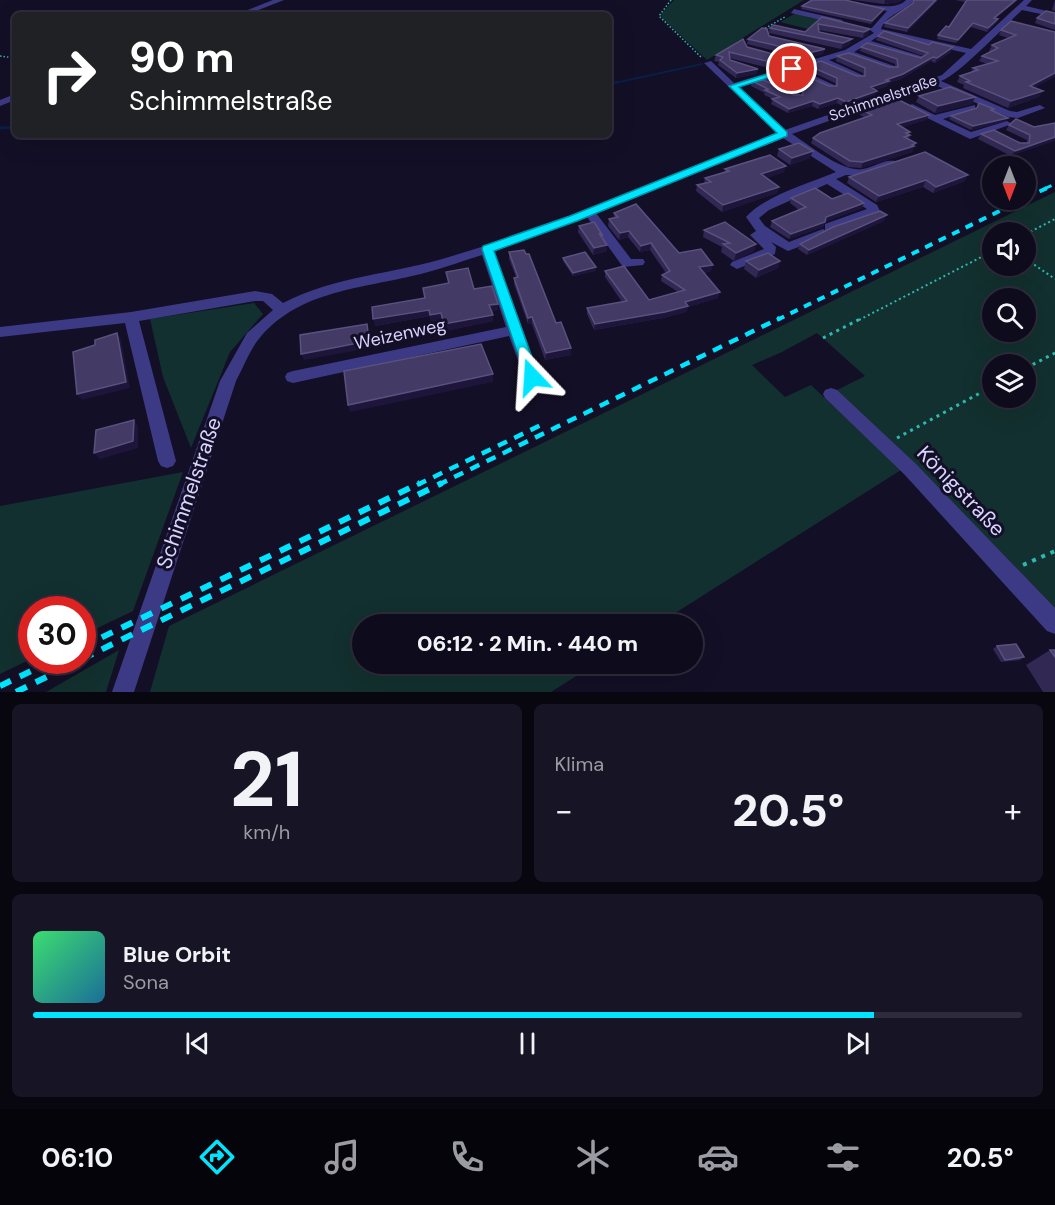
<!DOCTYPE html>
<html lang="de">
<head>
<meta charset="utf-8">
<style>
  :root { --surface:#0e0b1c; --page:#171425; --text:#f1f3f6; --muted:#9b9ba3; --line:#2e2b3b; --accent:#00e5ff }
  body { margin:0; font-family:"DM Sans",sans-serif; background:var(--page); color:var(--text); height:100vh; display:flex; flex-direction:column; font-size:22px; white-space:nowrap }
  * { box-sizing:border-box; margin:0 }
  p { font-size:20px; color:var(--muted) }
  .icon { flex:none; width:33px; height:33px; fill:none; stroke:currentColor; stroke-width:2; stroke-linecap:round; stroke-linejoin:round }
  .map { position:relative; height:692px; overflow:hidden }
  .panel { display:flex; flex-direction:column; gap:12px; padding:12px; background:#08060f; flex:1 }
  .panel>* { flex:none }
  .top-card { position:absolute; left:12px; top:12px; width:600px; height:126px; border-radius:9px; box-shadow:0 6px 24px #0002,0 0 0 2px var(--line); background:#202124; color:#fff; overflow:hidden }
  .needle { width:39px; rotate:180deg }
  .buttons { position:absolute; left:982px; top:156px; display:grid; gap:12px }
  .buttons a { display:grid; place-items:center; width:54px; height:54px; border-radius:50%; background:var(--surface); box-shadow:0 6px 24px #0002,0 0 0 2px var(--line); font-size:30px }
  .speed { position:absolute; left:18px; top:596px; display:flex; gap:12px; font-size:30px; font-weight:700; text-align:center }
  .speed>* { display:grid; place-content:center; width:78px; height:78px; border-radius:50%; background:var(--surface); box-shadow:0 6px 24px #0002,0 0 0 2px var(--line); line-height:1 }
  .speed .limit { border:9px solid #d22; background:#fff; color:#111 }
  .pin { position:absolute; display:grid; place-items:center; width:51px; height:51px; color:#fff; margin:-26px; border:3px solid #fff; border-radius:50%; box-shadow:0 2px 6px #0007 }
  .me { position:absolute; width:66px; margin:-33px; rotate:340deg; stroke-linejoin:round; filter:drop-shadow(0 0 4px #0008) }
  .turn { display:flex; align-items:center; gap:21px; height:126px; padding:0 18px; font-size:27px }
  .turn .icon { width:78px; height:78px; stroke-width:2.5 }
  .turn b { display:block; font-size:42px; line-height:51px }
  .big { font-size:45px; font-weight:800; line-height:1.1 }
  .panel .tile { flex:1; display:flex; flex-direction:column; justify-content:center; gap:9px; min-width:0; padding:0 21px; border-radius:9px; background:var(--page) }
  .panel .dial { align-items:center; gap:0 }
  .dial b { font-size:78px; line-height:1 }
  .song { display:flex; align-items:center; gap:18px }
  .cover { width:72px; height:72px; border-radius:9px; background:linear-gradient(135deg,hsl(140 70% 55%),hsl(200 70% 35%)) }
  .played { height:6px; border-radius:3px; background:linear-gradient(90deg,var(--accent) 85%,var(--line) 85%) }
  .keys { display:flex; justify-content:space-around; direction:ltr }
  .heat { display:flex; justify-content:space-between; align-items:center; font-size:33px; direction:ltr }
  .panel .tiles { flex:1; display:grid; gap:12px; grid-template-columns:1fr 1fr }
  .tile:last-child { grid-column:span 2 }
  .trip { position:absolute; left:352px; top:614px; width:351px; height:60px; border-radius:30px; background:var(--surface); box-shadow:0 6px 24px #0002,0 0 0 2px var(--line); font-weight:800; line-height:60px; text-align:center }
  .tab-bar { display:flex; height:96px; justify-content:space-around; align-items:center; background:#06040b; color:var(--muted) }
  .tab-bar .icon { width:42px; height:42px }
  .tab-bar .selected { color:var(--accent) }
  .tab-bar b { font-size:27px; color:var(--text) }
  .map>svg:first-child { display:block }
  .green { fill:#12302f; fill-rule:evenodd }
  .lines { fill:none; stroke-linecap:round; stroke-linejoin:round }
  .stream-far1 { stroke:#0a1f44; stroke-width:2 }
  .stream { stroke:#0a1f44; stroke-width:3 }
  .path-far3 { stroke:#2fb8b0; stroke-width:1.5; stroke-dasharray:1.5 2; stroke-linecap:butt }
  .path-far2 { stroke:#2fb8b0; stroke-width:2; stroke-dasharray:2 3; stroke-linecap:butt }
  .path-far1 { stroke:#2fb8b0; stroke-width:3; stroke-dasharray:3 4.5; stroke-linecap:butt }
  .path { stroke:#2fb8b0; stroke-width:4; stroke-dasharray:4 6; stroke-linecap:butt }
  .minor { fill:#3d3a85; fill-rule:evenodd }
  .rail-far3 { stroke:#00e5ff; stroke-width:3; stroke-dasharray:6 5; stroke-linecap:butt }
  .rail-far2 { stroke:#00e5ff; stroke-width:4; stroke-dasharray:8 7; stroke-linecap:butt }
  .rail-far1 { stroke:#00e5ff; stroke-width:4.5; stroke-dasharray:10 8; stroke-linecap:butt }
  .rail { stroke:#00e5ff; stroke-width:6; stroke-dasharray:12 10; stroke-linecap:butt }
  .wall { fill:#312854 }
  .shaded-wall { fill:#1d163a }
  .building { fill:#433a66; stroke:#5a527e; stroke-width:1.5 }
  .route { fill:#00e5ff; stroke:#0095a6; stroke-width:1.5 }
  .labels { text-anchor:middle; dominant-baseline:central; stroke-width:6; stroke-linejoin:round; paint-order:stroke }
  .far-street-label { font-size:15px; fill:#d9d4ff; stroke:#130f26 }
  .street-label { font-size:18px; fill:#d9d4ff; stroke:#130f26 }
  .near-street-label { font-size:21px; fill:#d9d4ff; stroke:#130f26 }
</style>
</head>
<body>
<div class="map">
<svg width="1055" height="692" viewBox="0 0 1055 692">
  <rect width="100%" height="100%" fill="#130f26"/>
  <g class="green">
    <polygon points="674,0 804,0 707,60 662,18 661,14"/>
    <polygon points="796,13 821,19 808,29 780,22"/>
    <path d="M1055,192V613L835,391L865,376L817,333L782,352L752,365L785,397L811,385L901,470L658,624H363V663H597L551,692H150L169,626ZM993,232H1026V266H993ZM993,298H1026V332H993ZM993,364H1026V398H993Z"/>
    <polygon points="254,303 263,314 230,352 191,448 163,377 150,319"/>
    <polygon points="183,472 133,611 83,635 82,609 32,609 31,659 0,674 0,506"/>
    <polygon points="119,650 106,692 46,692"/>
  </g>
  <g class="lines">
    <polyline class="stream-far1" points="610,84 702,64"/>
    <g class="stream">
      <polyline points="609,84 617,82"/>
      <polyline points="0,128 15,127"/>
    </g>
    <g class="path-far3">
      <polyline points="671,0 659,16 701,57"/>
      <polyline points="762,30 785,17"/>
      <polyline points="0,56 15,58"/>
    </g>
    <g class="path-far2">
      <polyline points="1026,234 1055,219"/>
      <polyline points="1026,259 1055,279"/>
      <polyline points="859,320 993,251"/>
    </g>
    <g class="path-far1">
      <polyline points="823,338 862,318"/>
      <polyline points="1026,368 1055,353"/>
      <polyline points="897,438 993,386"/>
    </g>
    <polyline class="path" points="1023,565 1055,551"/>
    <g class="minor">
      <polygon points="273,0 284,0 246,15 235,15"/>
      <path d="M836,0C855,0 894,14 906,0H914C904,12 887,14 881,29L971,49L1024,0H1032L1026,6L1055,13V17L1022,10C1005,26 959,75 941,81L1010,111L1017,112L1040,105L1045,108L1018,118L1008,117L933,84L792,134C809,145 843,173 863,169C874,167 884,159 895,161V165L862,176L846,175L836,179L877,205L880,211L833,230H825V224L867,209L827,184L769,210L759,218L765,226L789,242L823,229L829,233L827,236L788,251L771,242L776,247L775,254L737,269L730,265L732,262L764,249L750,235L756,231L746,217C764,196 810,183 836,172L783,138L596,213L631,259H643L645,262L643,265L623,267L587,217L494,251L540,377L538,381H526L524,377L509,336L293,383L287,381L285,377L287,373L293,371L506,327L482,255C459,262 436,271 412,276C357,289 296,292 258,340C249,352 243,368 236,381L134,692H112L220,381L247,333L273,310L263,301H255L139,321L176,461L173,466L167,468L161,466L158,461L125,323L0,337V327L131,312L255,291L272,294L283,303C335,276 394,274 449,257C561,223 668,176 777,133L704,63L711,61L734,83L845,50L874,33L870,30L887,11ZM882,34L966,53L942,75L785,130L739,87L760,81L794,98H800V94L769,78L791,72L828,89H834V85L799,69L820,63L856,79H862V75L829,60L849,54L888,70H894V66L854,52L866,45L920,60L924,57L871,41Z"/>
      <polygon points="794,9 842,20 843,22 839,24 791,13"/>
      <polygon points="15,94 15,100 0,106 0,100"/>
      <polygon points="912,104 935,115 975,105 975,109 943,119 971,132 1007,121 1012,124 970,139 909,109 907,107"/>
      <polygon points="831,388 837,390 916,464 1055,608 1055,634 1047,631 904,474 825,398 823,394 825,390"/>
    </g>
    <polyline class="rail-far3" points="1046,188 1055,184"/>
    <g class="rail-far2">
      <polyline points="1026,198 1049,187"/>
      <polyline points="777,320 1022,200"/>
    </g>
    <g class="rail-far1">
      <polyline points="417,485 541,425"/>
      <polyline points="438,485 780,318"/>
    </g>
    <g class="rail">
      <polyline points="82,647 420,483"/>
      <polyline points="82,659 442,483"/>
      <polyline points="0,686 54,660"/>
      <polyline points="16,692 81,660"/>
    </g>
  </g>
  <g class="wall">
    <polygon points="854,0 902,0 899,2 884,4"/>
    <polygon points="938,0 907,32 884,27 885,23 913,3"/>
    <polygon points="955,0 1018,0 996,18 998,19 996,23 987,32 971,27 956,43 937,39 938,35 949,27 965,2"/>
    <polygon points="1055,0 1055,11 1052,10"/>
    <polygon points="802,6 884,9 882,12 871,24 801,9"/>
    <polygon points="1055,13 1055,30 1035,23 1037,18"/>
    <polygon points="822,17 868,34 863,38 819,30 819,32 850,44 841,49 769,33 770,28 805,32"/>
    <polygon points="1011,21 1035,88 1039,97 1008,108 963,88 964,85 957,82 960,76 971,72 973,68 987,64 979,61 982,56 990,52 989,51 992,45 1008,38 999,35 1001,30"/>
    <polygon points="769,36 823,54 807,59 747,44 748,39"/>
    <polygon points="878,36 951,52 935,63 931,61 901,79 889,83 887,86 875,90 875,96 844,107 837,103 818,109 812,106 788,113 771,104 773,99 764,95 765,93 751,86 752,81 794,95 801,95 801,92 775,79 776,74 829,86 835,86 835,83 805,69 807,65 857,76 863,76 863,73 836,61 837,56 889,67 895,67 895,64 860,51 861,47 921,58 923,56 876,40"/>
    <polygon points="747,47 791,59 790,64 773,69 729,58 730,60 758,69 756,74 736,78 718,65 719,62 714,61 716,55"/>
    <polygon points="919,96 975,97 972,104 935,113 916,102"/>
    <polygon points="979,103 993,111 1006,121 971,130 949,119 951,116 977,108"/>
    <polygon points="859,108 929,115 926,120 902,127 910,135 909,139 913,149 912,152 861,168 848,167 811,143 813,138 864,117 856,113"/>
    <polygon points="1055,123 1011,156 978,139 981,134 1020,143 1027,143 1027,140 1006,130 1009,125 1034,127"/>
    <polygon points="779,149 810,158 790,165 777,156"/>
    <polygon points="725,169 784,172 766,178 779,187 777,193 722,212 696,191 697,185 704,183 705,178 724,172"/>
    <polygon points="849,177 965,181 933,193 923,187 876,202 847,183"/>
    <polygon points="791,198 832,199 864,203 862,208 825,222 823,227 789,239 770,227 772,221 799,210 790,203"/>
    <polygon points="614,213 711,271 704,273 718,298 688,307 686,312 663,318 594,330 587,314 587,308 622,302 605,277 605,271 649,300 678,292 661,281 662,275 666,273 650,250 640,252 628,237 619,240 608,226 609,219 614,218"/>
    <polygon points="884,221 807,255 798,249 800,244"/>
    <polygon points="594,222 603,236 603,239 607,245 607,251 593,255 578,232 579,226"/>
    <polygon points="704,230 756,244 754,251 734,261 721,252 722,247 703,237"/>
    <polygon points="509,252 556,323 571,348 571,355 545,360 532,324 528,324 514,284 514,278 516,277 509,259"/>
    <polygon points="563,258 596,267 595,271 573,276 563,261"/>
    <polygon points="746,261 780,261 778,268 756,278 744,269"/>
    <polygon points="446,272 498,304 498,310 492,311 493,321 445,331 442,320 431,322 430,316 375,326 425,298 423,288 448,283"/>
    <polygon points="997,646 1024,657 1020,660 1001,662 993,649"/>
    <polygon points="1050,650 1055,650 1055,692 1043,692 1026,665"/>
  </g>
  <g class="shaded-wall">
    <polygon points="885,0 902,0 899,2 884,4"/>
    <polygon points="936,0 938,0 907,32 908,28"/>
    <polygon points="1016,0 1018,0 992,21 994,18"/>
    <polygon points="884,9 882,12 871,24 872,21"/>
    <polygon points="998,19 996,23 987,32 988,28"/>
    <polygon points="973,23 971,27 956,43 958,40"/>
    <polygon points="870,29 868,34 863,38 864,32"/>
    <polygon points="852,39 850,44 841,49 843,43"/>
    <polygon points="953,47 951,52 935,63 937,58"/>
    <polygon points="825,49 823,54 807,59 809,53"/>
    <polygon points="933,57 931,61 901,79 889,83 887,86 869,92 871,87"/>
    <polygon points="791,59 790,64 773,69 774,63"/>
    <polygon points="758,69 756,74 736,78 737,73"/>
    <polygon points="1055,73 1055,77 1027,92 1030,86"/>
    <polygon points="877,91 875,96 844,107 846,102"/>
    <polygon points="1043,91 1039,97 1008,108 1011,101"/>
    <polygon points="975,97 972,104 935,113 938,106"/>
    <polygon points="838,98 837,103 818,109 820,104"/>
    <polygon points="813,101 812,106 788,113 789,109"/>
    <polygon points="929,115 926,120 894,130 897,124"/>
    <polygon points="1008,118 1006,121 971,130 973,126"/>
    <polygon points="1055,137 1055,141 1011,156 1015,151"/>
    <polygon points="916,143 912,152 861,168 863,162"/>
    <polygon points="813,151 810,158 790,165 792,158"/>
    <polygon points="786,166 784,172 759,181 761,174"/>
    <polygon points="968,175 965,181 933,193 936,187"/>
    <polygon points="926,180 923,187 876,202 879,196"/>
    <polygon points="779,187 777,193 722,212 723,205"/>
    <polygon points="864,203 862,208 825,222 823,227 789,239 791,234 826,217"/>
    <polygon points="887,215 884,221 807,255 809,250"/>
    <polygon points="629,231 628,237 619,240 620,233"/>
    <polygon points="651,243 650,250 640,252 641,246"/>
    <polygon points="756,244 754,251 734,261 736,253"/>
    <polygon points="607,245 607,251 593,255 594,248"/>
    <polygon points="780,261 778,268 756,278 759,270"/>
    <polygon points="713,265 711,271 698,274 699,267"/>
    <polygon points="596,267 595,271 573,276 573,273"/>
    <polygon points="720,292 718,298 688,307 686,312 663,318 594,330 595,324 685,302"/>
    <polygon points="498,304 498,310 490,312 489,305"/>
    <polygon points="429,310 430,316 375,326 373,319"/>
    <polygon points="441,313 442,320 431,322 430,315"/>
    <polygon points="493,315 493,321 445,331 444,324"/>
    <polygon points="532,317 532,324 528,324 528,318"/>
    <polygon points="367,324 371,348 304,360 301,354"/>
    <polygon points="117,333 121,339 130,388 82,400 77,394"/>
    <polygon points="571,348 571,355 545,360 546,353"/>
    <polygon points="493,374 493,382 350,412 348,405"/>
    <polygon points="134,420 138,426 138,448 100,459 94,453"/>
  </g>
  <g class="building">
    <polygon points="812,0 845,0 884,9 872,21 802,6"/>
    <polygon points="914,0 936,0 908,28 885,23 913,3"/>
    <polygon points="967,0 1016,0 994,18 998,19 988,28 973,23 958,40 938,35 946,26 949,27"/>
    <polygon points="1046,11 1055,13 1055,24 1037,18"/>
    <polygon points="822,17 870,29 864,32 818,24 819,32 852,39 843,43 770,28 774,25 805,32"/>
    <polygon points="1011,21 1055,32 1055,73 1030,86 1043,91 1011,101 966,82 970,81 960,76 978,70 973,68 998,61 982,56 998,48 992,45 1016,35 1001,30"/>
    <polygon points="762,28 767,29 769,36 825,49 809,53 748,39"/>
    <polygon points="884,31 929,45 932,42 953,47 937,58 933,57 903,74 886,80 889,81 871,87 877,91 846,102 838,98 820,104 813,101 789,109 772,99 780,97 765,90 768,89 752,81 761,79 794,95 803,95 803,87 776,74 792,70 829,86 837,86 837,78 807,65 821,61 857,76 865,76 865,68 837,56 849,53 889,67 898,67 897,59 861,47 867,43 921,58 928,53 878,36"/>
    <polygon points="743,39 747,47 791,59 774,63 729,52 730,60 758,69 737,73 720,60 723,57 716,55"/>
    <polygon points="950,87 975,97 938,106 919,96"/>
    <polygon points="891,96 929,115 897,124 910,132 906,133 910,135 904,137 916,143 912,145 914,146 863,162 850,161 813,138 820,133 872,115 859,108"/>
    <polygon points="979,103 994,109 991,110 1008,118 973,126 951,116 977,108"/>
    <polygon points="1016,119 1034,127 1055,123 1055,137 1015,151 981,134 994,130 1020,143 1029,143 1030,135 1009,125"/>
    <polygon points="799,143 813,151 792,158 779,149"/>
    <polygon points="925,152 968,175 936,187 926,180 879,196 849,177"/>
    <polygon points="770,155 786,166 761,174 779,187 723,205 697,185 711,182 705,178 729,171 725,169"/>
    <polygon points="815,188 832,199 848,193 864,203 826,217 825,222 791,234 772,221 806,207 791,198"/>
    <polygon points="636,204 679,253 701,249 713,265 699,267 720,292 685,302 688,306 665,312 595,324 587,308 627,301 605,271 624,266 649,300 685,290 662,275 670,271 651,243 641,246 629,231 620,233 609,219 618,217 614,213"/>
    <polygon points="880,211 887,215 809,250 800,244 833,227"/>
    <polygon points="594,222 603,236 599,233 607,245 594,248 579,226"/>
    <polygon points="725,222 756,244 736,253 723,244 730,243 704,230"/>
    <polygon points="524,250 526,254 529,254 556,323 561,322 571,348 546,353 532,317 528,318 514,278 518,277 509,252"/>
    <polygon points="585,252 596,267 573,273 563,258"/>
    <polygon points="768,253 780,261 759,270 746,261"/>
    <polygon points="468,268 474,289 492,286 498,304 489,305 493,315 444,324 441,313 430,315 429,310 373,319 372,307 425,298 423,288 449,283 446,272"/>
    <polygon points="367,324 369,341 301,354 300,335"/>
    <polygon points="117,333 126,382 77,394 73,352 95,345 95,340"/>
    <polygon points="481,344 493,374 348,405 344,371"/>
    <polygon points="134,420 133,441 94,453 96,430"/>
    <polygon points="1016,644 1024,657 1005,660 997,646"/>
    <polygon points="1050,650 1055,650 1055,657"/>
  </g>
  <polygon class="route" points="789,67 796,69 739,87 787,132 787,136 577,221 494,251 539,377 537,381 527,381 482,249 483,246 570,216 777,133 729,86"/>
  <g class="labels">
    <g class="far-street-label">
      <text transform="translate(883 98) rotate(-19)">Schimmelstraße</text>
    </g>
    <g class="street-label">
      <text transform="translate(400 334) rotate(-12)">Weizenweg</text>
    </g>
    <g class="near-street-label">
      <text transform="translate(961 491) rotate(46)">Königstraße</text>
      <text transform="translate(189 493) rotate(-71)">Schimmelstraße</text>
    </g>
  </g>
</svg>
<div class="buttons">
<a><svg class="needle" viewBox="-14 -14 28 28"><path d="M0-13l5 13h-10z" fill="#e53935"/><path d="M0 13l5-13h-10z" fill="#9b9ba3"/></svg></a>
<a><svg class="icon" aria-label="sound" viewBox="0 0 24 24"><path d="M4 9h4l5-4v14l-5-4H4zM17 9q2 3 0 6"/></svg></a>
<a><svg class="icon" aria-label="search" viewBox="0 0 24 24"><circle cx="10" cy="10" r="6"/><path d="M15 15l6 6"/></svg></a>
<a><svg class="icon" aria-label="layers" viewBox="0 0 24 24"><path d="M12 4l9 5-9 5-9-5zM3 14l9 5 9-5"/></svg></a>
</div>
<div class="speed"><div class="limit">30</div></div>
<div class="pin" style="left:792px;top:69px;background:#d93025"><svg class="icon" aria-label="arrive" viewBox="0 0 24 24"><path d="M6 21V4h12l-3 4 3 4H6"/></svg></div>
<svg class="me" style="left:532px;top:377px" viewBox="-20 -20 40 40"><path d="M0-17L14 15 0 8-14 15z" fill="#00e5ff" stroke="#fff" stroke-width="4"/></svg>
<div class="trip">06:12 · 2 Min. · 440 m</div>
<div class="top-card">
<div class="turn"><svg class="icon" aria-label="right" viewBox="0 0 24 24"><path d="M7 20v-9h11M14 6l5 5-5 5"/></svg><div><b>90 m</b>Schimmelstraße</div></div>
</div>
</div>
<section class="panel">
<div class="tiles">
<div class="tile dial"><b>21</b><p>km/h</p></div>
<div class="tile"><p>Klima</p>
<div class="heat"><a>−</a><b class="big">20.5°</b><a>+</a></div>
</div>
<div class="tile">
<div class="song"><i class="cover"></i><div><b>Blue Orbit</b><p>Sona</p></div></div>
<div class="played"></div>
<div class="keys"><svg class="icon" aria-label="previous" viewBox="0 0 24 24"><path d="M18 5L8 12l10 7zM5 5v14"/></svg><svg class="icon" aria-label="pause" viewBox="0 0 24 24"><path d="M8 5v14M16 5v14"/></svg><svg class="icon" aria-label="next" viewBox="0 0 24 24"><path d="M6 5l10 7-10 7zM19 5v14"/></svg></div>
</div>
</div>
</section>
<nav class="tab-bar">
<b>06:10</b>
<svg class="icon selected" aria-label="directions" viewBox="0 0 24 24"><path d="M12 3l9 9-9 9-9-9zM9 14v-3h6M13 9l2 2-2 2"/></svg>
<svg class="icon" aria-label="music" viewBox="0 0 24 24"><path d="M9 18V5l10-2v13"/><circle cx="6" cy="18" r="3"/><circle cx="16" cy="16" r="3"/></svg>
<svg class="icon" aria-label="phone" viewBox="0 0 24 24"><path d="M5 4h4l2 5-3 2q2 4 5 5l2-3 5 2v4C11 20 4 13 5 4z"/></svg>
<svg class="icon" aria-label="climate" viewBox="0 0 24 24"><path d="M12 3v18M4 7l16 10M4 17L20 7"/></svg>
<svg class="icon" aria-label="car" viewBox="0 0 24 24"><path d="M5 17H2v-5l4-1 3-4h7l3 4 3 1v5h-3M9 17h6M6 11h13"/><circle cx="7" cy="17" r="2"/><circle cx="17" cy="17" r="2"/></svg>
<svg class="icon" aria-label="filters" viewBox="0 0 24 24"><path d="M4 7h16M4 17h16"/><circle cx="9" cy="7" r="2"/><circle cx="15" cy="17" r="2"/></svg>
<b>20.5°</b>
</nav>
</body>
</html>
